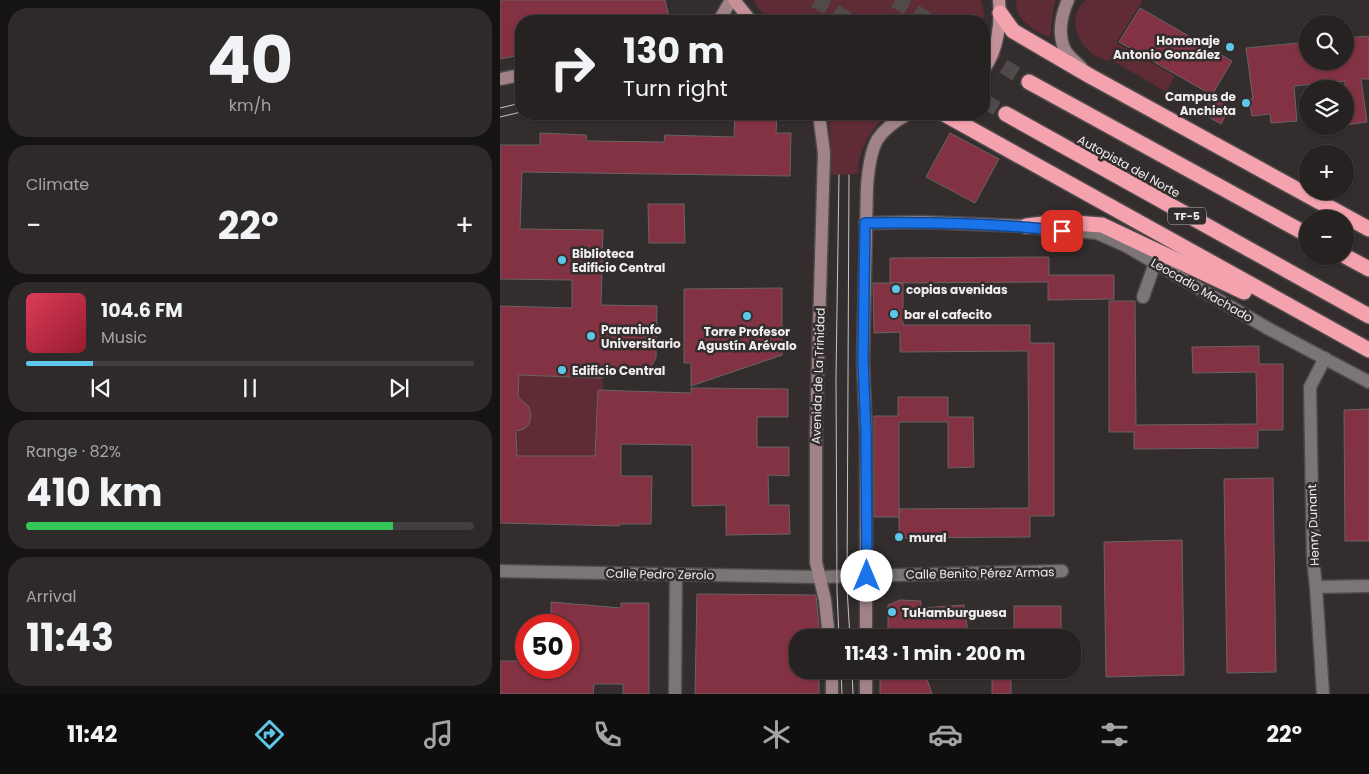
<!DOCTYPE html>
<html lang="en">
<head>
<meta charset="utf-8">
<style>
  :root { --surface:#262222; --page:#2e2a2a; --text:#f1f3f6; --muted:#a4a4a5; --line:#423f40; --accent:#5cc7e8 }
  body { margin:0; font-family:Poppins,sans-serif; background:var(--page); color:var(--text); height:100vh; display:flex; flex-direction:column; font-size:19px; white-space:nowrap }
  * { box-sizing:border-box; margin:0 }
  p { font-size:16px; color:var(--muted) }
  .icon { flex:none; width:28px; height:28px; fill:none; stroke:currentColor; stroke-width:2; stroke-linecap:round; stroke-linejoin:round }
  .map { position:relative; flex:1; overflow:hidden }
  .sheet { display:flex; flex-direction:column; gap:8px; padding:8px; background:#151313; width:500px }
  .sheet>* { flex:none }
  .top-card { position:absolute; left:15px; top:15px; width:475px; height:105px; border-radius:20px; box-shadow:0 1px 4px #0004,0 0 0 1px var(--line); background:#262222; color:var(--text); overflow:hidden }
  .controls { position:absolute; left:799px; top:15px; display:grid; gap:10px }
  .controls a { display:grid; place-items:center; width:55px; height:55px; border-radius:50%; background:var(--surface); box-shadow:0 1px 4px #0004,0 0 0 1px var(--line); font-size:25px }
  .speed { position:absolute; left:15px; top:614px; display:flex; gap:10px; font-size:25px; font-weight:700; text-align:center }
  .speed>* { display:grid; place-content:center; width:65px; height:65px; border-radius:50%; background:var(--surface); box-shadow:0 1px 4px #0004,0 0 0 1px var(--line); line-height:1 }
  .speed .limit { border:8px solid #d22; background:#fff; color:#111 }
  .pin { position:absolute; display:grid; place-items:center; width:42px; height:42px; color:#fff; margin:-21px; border-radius:10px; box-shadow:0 2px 8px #0006 }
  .me { position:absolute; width:55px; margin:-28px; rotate:0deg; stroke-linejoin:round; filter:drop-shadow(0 0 4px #0008) }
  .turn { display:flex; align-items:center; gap:18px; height:105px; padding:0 25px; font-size:22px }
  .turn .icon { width:65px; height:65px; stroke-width:2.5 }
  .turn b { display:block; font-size:35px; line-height:42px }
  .big { font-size:38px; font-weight:700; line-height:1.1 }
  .sheet .tile { flex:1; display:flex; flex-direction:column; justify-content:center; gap:8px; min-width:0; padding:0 18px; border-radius:20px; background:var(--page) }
  .sheet .dial { align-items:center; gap:0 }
  .dial b { font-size:65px; line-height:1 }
  .song { display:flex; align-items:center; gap:15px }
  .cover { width:60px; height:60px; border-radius:8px; background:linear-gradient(135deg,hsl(350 70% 55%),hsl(350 70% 35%)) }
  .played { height:5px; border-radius:2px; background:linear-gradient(90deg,var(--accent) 15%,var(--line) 15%) }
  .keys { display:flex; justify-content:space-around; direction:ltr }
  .heat { display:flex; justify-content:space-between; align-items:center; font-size:28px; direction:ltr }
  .charge { height:8px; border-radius:4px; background:linear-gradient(90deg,#34c759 82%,var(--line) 0) }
  .trip { position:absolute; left:289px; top:629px; width:292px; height:50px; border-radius:20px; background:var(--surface); box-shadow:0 1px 4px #0004,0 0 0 1px var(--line); font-weight:700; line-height:50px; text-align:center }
  .tab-bar { display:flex; height:80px; justify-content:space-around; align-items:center; background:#0f0e0e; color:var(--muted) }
  .tab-bar .icon { width:35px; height:35px }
  .tab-bar .on { color:var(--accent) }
  .tab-bar b { font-size:22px; color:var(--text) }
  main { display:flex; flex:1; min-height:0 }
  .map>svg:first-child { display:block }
  .green { fill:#5f2b34 }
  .building { fill:#823242; stroke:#6a6364 }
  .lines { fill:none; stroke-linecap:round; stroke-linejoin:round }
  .highway-tunnel { stroke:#504a4b; stroke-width:15; stroke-dasharray:15 8; stroke-linecap:butt }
  .street-casing { stroke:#4e494a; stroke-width:15 }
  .secondary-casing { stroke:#4e494a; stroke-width:15 }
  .primary-casing { stroke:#4e494a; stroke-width:15 }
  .highway-casing { stroke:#4e494a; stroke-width:18 }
  .street { stroke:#7c7576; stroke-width:12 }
  .secondary { stroke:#a08387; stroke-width:12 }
  .primary { stroke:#c49198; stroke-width:12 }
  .highway { stroke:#f4a3ae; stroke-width:15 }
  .tram { stroke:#c7c2c3; stroke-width:1 }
  .route-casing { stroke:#114b97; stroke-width:12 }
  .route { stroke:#1a73e8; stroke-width:9 }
  .poi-dot { fill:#5cc7e8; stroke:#332d2e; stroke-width:2 }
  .labels { text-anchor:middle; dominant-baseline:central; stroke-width:5; stroke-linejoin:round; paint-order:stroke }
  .shield { fill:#332d2e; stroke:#b8b3b4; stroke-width:1 }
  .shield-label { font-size:11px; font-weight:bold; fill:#f1edee }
  .poi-label { font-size:12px; font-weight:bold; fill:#f1edee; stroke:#332d2e; text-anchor:start }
  .street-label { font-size:12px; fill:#f1edee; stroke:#332d2e }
</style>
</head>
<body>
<main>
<section class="sheet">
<div class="tile dial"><b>40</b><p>km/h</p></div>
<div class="tile"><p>Climate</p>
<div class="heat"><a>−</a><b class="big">22°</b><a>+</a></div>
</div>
<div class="tile">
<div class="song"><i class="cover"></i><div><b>104.6 FM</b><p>Music</p></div></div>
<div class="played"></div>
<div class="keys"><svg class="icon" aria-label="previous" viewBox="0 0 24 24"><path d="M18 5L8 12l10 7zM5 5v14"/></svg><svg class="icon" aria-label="pause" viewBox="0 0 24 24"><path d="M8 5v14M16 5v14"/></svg><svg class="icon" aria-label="next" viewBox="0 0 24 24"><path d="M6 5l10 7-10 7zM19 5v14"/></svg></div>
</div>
<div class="tile"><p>Range · 82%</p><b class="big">410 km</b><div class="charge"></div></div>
<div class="tile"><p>Arrival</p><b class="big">11:43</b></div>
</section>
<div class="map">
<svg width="869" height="694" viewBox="0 0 869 694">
  <rect width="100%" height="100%" fill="#332d2e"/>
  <g class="green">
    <polygon points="254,0 481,0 484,13 483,21 271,21 257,7"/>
    <path d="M517,0H556L554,5L550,37C536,34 511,16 517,0Z"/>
    <path d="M586,0H643L616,43L675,76L666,92L613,61C585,61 560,20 586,0Z"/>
    <path d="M329,114H365L382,119C368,135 358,152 358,174L331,175Z"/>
    <polygon points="19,375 103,378 103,405 98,405 96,432 102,456 17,456"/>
  </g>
  <g class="building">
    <polygon points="0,0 165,0 170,21 21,21 21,55 0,59"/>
    <polygon points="640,8 732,61 712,95 619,42"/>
    <polygon points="869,36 869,79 861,79 867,122 845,125 845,81 794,86 797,121 771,123 770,114 752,116 749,99 753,99 746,48 808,42 808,61 845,61 845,38"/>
    <polygon points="712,95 730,107 721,124 702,113"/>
    <polygon points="235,114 277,114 276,133 291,133 290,176 22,172 20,229 103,230 101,305 157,306 156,358 152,365 99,378 19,375 18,397 29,407 31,415 29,424 24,429 16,431 17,456 95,456 98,390 191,393 191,388 288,389 288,417 257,417 257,447 289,447 289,476 268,475 269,505 289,505 290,534 226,535 226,505 192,506 192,445 121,444 121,476 152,476 151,524 120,524 119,526 0,523 0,306 72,308 72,280 0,279 0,145 40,145 40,133 86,135 87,141 164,142 165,135 234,137"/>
    <polygon points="450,133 499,159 475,203 426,177"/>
    <polygon points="148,204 184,204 185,243 149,243"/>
    <polygon points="549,257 549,275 614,275 614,299 548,300 548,282 390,283 390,258"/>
    <polygon points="373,283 403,283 403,325 530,325 530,343 554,343 554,516 530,516 530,537 399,538 399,509 529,508 528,351 400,352 400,332 374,333"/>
    <polygon points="282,288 282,355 191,386 191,363 184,363 184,289"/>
    <polygon points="609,301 635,301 636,425 757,424 756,372 693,373 692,347 759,346 759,364 783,364 783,430 758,430 758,448 634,449 634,432 609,432"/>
    <polygon points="398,397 448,397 448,417 473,417 474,467 448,468 448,422 399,422 399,517 374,517 374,416 398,416"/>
    <polygon points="869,409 869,541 845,541 844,410"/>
    <polygon points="773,478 776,672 727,673 724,479"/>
    <polygon points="682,540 684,675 606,677 604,542"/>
    <polygon points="197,594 316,595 320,638 298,638 298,670 319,670 319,694 195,694"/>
    <polygon points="400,600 421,601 421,608 464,605 468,633 439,638 388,638 388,605"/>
    <polygon points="51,602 121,608 121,603 149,603 149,694 123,694 123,684 94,684 93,694 0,694 0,661 25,661 25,668 69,668 69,625 51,625"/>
    <rect x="514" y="606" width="47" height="24"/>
    <polygon points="380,670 424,670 432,694 380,694"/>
    <rect x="492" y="670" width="19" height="24"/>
  </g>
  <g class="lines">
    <g class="highway-tunnel">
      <polyline points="315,0 351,21"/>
      <polyline points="395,0 430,21"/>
      <polyline points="484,54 529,82"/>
      <polyline points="484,101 506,114"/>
    </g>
    <g class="street-casing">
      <g id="street">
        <polyline points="539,228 597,233 626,246 769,329 869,382"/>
        <polyline points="643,297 655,263"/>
        <polyline points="0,571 319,577 562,571"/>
        <polyline points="816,587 869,586"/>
        <polyline points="175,694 176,575"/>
        <polyline points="823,694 816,587 813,559 810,387 825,358"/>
      </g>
    </g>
    <g class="secondary-casing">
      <g id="secondary">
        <path d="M568,0C561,16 557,33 565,50C568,56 576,62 581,67"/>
        <polyline points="219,21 231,0"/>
        <polyline points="0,79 21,75"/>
        <polyline points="319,114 324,153 316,433 316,562 325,600 329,638"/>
        <polyline points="365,223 421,222 526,226"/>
        <path d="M366,638V434L363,361L367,187C368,173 370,153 377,140C384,129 397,120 408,114"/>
        <polyline points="332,670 332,694"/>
        <polyline points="366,694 366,670"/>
      </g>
    </g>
    <g class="primary-casing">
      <g id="primary">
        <polyline points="234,0 251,21"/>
        <path d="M484,69C498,50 501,23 499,0"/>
      </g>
    </g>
    <g class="highway-casing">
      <g id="highway">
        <polyline points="500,13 513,31 590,76 869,229"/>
        <polyline points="529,82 808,235"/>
        <polyline points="444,114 869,350"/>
        <polyline points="506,114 869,316"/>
        <polyline points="526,226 560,222 602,225 744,292"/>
        <polyline points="845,256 869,269"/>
      </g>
    </g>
    <use href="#street" class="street"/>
    <use href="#secondary" class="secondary"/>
    <use href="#primary" class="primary"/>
    <use href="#highway" class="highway"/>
    <g class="tram">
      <polyline points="0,108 21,103"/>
      <polyline points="0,117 21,112"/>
      <polyline points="339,175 336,377 337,591 339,638"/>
      <polyline points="349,175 347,588 350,638"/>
      <polyline points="341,670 342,694"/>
      <polyline points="352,670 353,694"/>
    </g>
  </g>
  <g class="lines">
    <g class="route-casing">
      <path id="route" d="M367,576L366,434L363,361L365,223C430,222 498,223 562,231"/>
    </g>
    <use href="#route" class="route"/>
  </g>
  <g class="poi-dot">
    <circle cx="730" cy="47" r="5"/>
    <circle cx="746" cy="103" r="5"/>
    <circle cx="62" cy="260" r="5"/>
    <circle cx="396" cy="289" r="5"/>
    <circle cx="394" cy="314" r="5"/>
    <circle cx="247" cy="316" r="5"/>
    <circle cx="91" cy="336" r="5"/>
    <circle cx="62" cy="370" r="5"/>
    <circle cx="399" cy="537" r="5"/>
    <circle cx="392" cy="612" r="5"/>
  </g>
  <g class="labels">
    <rect class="shield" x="668" y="207.5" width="38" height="17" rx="4"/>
    <g class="shield-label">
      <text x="687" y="216">TF-5</text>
    </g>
    <g class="poi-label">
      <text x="720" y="40" text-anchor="end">Homenaje<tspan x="720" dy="14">Antonio González</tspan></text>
      <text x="736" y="96" text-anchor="end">Campus de<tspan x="736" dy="14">Anchieta</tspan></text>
      <text x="72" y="253">Biblioteca<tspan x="72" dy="14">Edificio Central</tspan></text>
      <text x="406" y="289">copias avenidas</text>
      <text x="404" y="314">bar el cafecito</text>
      <text x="101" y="329">Paraninfo<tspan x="101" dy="14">Universitario</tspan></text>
      <text x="247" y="331" text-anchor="middle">Torre Profesor<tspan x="247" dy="14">Agustín Arévalo</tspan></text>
      <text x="72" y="370">Edificio Central</text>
      <text x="409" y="537">mural</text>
      <text x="402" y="612">TuHamburguesa</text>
    </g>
    <g class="street-label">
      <text transform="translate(629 166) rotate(29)">Autopista del Norte</text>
      <text transform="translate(702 290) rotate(30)">Leocadio Machado</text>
      <text transform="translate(318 376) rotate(-88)">Avenida de La Trinidad</text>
      <text transform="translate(813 525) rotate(-92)">Henry Dunant</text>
      <text transform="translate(480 573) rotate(-1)">Calle Benito Pérez Armas</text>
      <text transform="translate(160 574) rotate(1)">Calle Pedro Zerolo</text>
    </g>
  </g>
</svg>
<div class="controls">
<a><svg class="icon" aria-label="search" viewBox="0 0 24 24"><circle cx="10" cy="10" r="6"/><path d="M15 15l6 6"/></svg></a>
<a><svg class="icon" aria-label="layers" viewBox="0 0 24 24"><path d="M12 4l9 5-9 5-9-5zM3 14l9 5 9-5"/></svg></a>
<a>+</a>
<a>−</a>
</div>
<div class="speed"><div class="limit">50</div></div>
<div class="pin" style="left:562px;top:231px;background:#d93025"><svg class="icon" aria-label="arrive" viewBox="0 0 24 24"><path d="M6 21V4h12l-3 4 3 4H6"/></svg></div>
<svg class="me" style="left:367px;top:576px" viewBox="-20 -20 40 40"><circle r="19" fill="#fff"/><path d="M0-13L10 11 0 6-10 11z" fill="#1a73e8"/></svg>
<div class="trip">11:43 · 1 min · 200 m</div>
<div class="top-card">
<div class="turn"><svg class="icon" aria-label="right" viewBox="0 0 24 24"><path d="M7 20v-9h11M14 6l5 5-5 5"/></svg><div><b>130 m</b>Turn right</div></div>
</div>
</div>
</main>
<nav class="tab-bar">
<b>11:42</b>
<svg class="icon on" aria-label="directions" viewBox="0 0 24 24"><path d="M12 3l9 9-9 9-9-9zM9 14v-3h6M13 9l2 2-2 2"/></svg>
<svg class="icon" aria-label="music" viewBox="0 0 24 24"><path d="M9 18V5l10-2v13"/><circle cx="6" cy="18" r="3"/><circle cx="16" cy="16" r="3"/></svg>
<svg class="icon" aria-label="phone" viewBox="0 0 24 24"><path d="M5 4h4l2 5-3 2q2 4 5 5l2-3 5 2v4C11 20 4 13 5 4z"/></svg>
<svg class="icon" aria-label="climate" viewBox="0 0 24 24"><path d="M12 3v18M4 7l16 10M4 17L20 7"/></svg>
<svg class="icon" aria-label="car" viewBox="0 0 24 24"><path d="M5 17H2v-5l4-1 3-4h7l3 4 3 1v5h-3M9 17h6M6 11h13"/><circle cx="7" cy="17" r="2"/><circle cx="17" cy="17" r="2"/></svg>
<svg class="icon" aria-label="filters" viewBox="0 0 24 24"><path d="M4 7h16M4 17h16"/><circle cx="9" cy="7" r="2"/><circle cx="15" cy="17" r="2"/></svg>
<b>22°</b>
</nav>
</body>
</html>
